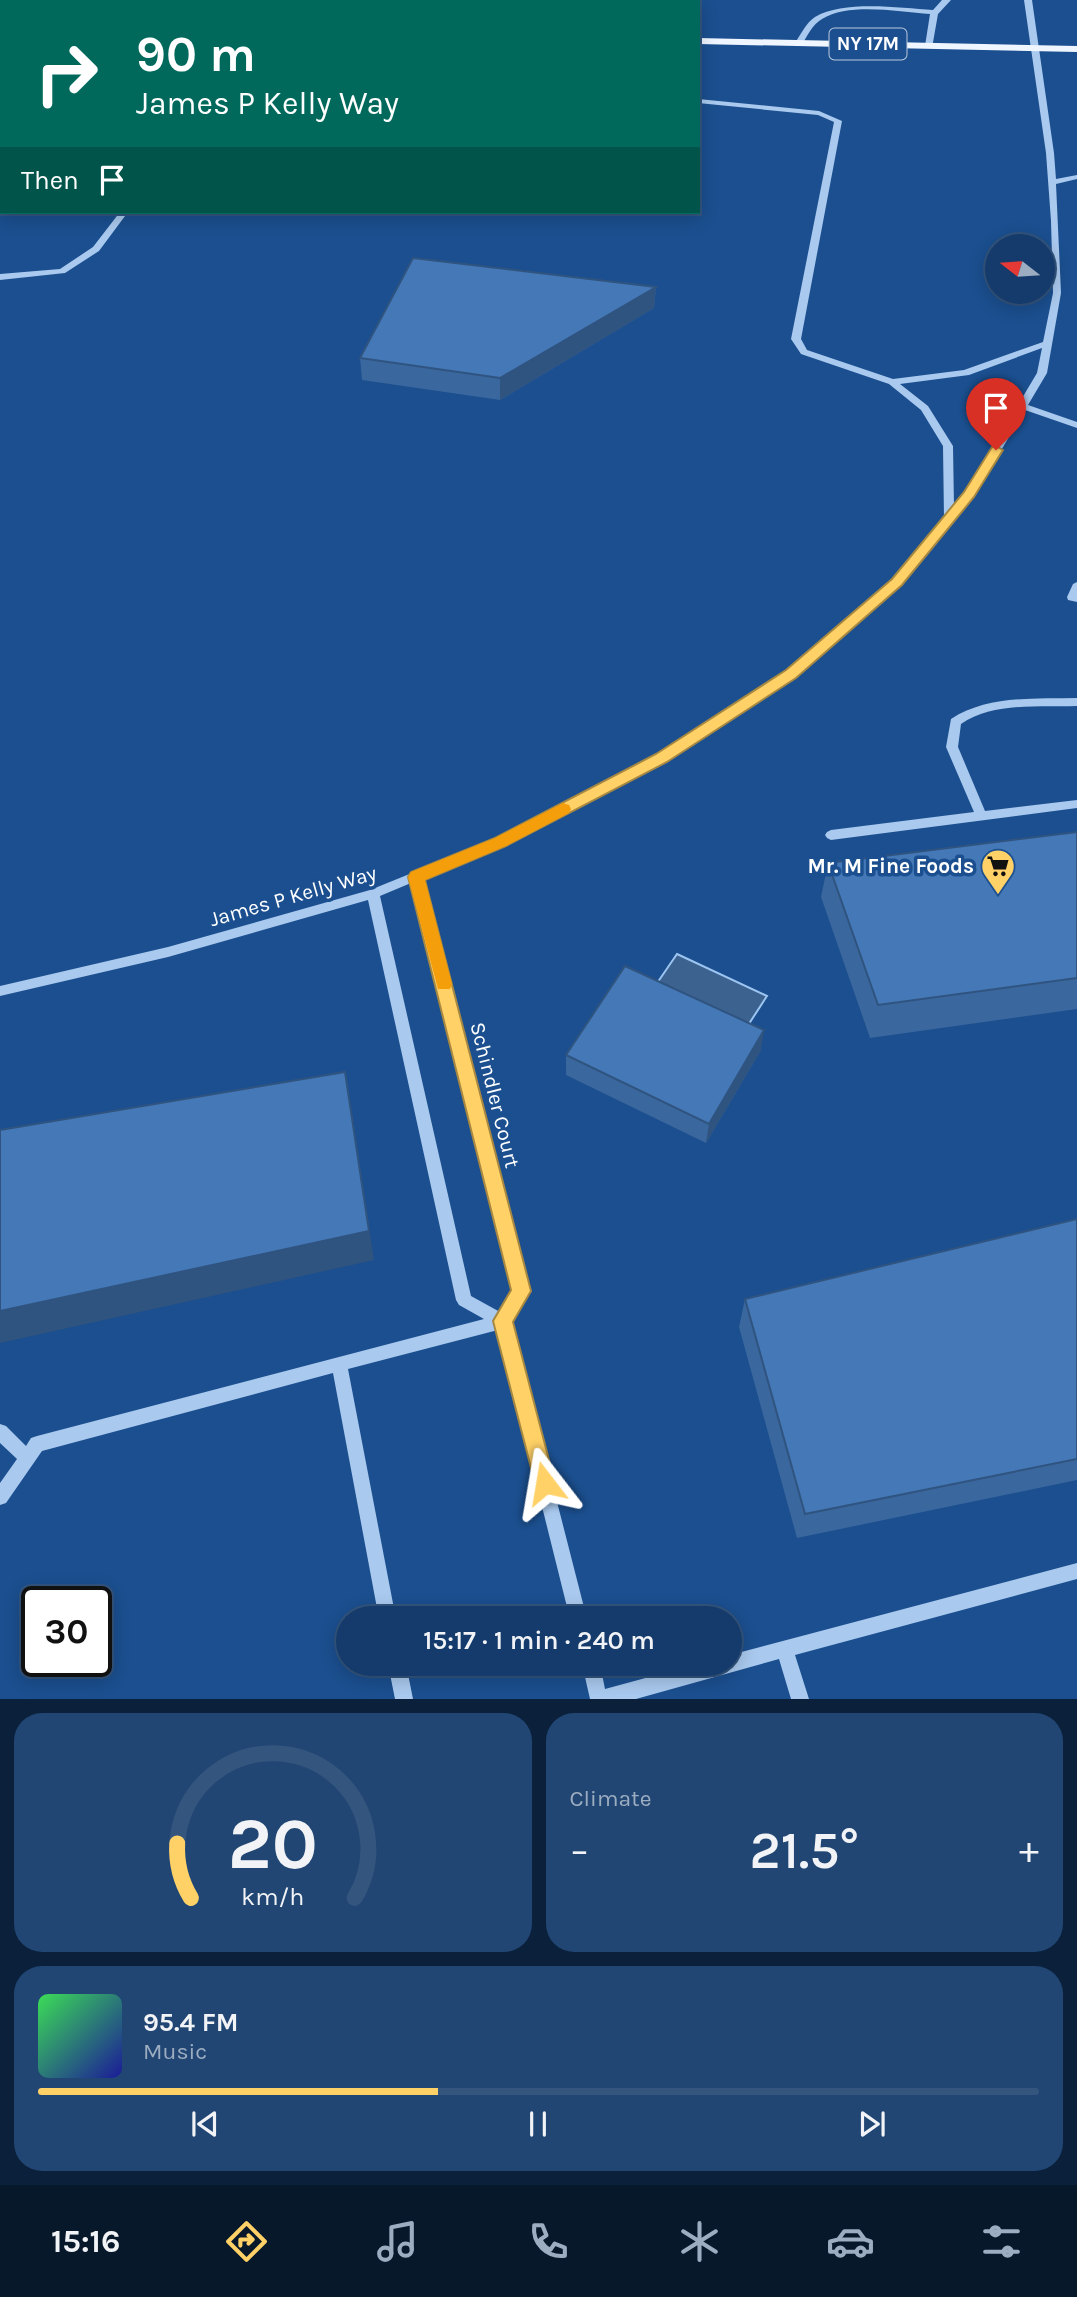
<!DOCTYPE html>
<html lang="en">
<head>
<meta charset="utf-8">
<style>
  :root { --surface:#143b6b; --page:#214673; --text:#f1f3f6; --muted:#9dadc1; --line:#33557e; --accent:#ffd166 }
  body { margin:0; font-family:Karla,sans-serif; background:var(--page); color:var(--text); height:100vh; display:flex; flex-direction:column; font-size:26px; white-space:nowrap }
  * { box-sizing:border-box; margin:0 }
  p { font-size:23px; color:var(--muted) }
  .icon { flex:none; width:38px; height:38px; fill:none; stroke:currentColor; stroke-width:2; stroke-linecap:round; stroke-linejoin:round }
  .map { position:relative; height:1699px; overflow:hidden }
  .side { display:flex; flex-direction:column; gap:14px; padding:14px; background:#0b203b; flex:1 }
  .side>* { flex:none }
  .guide { position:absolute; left:0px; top:0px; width:700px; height:214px; box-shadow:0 4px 18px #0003,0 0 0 2px var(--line); background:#00695c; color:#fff; overflow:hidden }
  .needle { width:46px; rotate:287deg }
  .controls { position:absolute; left:985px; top:234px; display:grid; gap:14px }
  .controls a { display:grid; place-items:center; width:70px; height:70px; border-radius:50%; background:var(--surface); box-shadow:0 4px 18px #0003,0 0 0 2px var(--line); font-size:35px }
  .speed { position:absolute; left:21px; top:1586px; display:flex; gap:14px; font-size:35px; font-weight:700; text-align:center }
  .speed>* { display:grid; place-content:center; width:91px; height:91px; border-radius:50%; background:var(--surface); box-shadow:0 4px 18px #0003,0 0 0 2px var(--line); line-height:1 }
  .speed .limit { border:4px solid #111; border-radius:10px; background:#fff; color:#111 }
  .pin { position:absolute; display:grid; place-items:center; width:60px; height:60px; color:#fff; margin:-72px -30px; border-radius:50% 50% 50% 0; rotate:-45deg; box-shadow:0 0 7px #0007 }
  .pin .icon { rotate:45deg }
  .me { position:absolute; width:77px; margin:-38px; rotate:346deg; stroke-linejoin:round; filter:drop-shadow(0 0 5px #0008) }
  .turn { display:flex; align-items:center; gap:24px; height:147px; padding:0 21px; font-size:32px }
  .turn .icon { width:91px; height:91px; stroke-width:2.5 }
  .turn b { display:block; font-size:49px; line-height:60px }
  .then { display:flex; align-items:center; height:66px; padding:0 21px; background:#0003; gap:14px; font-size:26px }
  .big { font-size:52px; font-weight:600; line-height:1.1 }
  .side .card { flex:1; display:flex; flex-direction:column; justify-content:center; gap:10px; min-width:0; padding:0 24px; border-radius:28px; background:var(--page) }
  .side .dial { align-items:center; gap:0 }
  .dial svg { height:182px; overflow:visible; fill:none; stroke:var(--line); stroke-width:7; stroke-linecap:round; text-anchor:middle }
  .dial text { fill:var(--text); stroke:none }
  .song { display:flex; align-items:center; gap:21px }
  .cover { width:84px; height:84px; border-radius:10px; background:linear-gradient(135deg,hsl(130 70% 55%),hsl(240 70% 35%)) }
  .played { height:7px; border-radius:4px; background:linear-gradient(90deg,var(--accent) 40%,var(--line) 40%) }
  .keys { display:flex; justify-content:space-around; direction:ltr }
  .heat { display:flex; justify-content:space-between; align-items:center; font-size:38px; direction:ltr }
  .side .tiles { flex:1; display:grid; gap:14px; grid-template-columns:1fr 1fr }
  .card:last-child { grid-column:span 2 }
  .trip { position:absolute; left:336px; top:1606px; width:406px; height:70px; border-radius:35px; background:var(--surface); box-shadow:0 4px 18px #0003,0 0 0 2px var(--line); font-weight:600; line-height:70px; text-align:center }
  .tab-bar { display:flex; height:112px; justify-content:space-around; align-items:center; background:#08182b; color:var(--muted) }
  .tab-bar .icon { width:49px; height:49px }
  .tab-bar .current { color:var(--accent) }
  .tab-bar b { font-size:32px; color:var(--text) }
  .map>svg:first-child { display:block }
  .water { fill:#3c6290; stroke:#9cc4f0; stroke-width:2 }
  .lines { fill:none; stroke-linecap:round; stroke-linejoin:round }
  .minor { fill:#a9c9ee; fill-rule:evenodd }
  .major { fill:#f0f6ff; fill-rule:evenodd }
  .wall { fill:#3a679d }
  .shaded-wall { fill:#305480 }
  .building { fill:#4478b7; stroke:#305480; stroke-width:2 }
  .route { fill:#ffd166; stroke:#a68842; stroke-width:2 }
  .slow { fill:#f59e0b }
  .labels { text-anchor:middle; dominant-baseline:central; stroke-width:7; stroke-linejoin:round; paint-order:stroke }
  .shield { fill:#1b4f8f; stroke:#bbcadd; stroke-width:2 }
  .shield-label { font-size:19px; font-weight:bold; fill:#fff }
  .poi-label { font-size:21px; font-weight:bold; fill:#fff; stroke:#1b4f8f; text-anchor:end }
  .street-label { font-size:21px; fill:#fff; stroke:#1b4f8f }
</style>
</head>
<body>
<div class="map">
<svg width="1077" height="1699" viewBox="0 0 1077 1699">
  <rect width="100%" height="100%" fill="#1b4f8f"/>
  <polygon class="water" points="677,954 767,996 743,1033 653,989"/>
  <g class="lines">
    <g class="minor">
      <polygon points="19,0 27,0 19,2"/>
      <rect x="85" y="0" width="8" height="2"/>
      <polygon points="537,0 545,0 537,2"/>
      <path d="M942,0H951L938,14L932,48L925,46L930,14C899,12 850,2 822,19C812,25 807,36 802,45L795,43C801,34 806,23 815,17C844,0 899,8 933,10Z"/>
      <path d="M1024,0H1032L1054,153L1056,179L1077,175V179L1056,184L1061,293L1047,373L1028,405L1077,422V428L1025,410L974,496L901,584L795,677L665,761L504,845L423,879L528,1291L511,1322L587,1619H570L498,1330L348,1369L396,1619H379L333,1373L42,1451L6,1503L0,1505V1483L17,1459L0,1443V1424L6,1426L26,1446L31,1438L37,1436L484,1319L459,1305L456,1300L368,900L168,957L0,996V986L168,947L370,890L496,839L657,755L787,671L893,580L944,519L943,446L921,410L889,384L801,354L791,339L834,122L818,115L698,103V99L819,111L842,121L801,339L807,350L893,379L964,370L1043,342L1053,293L1051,221L1046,153ZM1042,348L1037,373L966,492L954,507L953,446L928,406L900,384L969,375ZM411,883L513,1290L500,1312L471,1296L380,896Z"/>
      <rect x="0" y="24" width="2" height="6"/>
      <polygon points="120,212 128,212 99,251 65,273 0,280 0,274 60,269 93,247"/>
      <polygon points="1077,582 1077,602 1068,600 1067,597 1073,584"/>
      <path d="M1077,698V706C1039,707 993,702 961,724L958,747L985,811L1077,800V808L831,840L827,838L825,835L827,832L831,830L974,812L946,747L951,719C988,695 1035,699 1077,698Z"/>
      <polygon points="1077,1563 1077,1579 795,1655 809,1699 791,1699 779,1659 636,1699 590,1699 582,1664 600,1664 605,1689 697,1664 730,1664 730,1655"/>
      <polygon points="388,1664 406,1664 413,1699 395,1699"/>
    </g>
    <g class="major">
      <polygon points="156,0 177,0 178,2 157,2"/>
      <polygon points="698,38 1077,46 1077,52 698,44"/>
    </g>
  </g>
  <g class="wall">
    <polygon points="562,0 693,0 693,2 607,2"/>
    <polygon points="656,287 654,308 500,400 362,380 360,358"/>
    <polygon points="1077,832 1077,1009 870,1038 821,897 828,863"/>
    <polygon points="761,1050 706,1143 566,1075 566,1055"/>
    <polygon points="1077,1219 1077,1480 797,1538 739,1327 745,1299"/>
  </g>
  <g class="shaded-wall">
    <polygon points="656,287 654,308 500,400 500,378"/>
    <polygon points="764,1030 761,1050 706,1143 709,1124"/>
    <polygon points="345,1072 374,1260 0,1343 0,1311"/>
  </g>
  <g class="building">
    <polygon points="413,258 656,287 500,378 360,358"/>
    <polygon points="1077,832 1077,978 878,1005 828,863"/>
    <polygon points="625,966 764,1030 709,1124 566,1055"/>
    <polygon points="345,1072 369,1231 0,1311 0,1130"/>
    <polygon points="1077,1219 1077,1459 805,1514 745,1299"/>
  </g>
  <polygon class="route" points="996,446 1003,450 974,497 902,585 796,678 667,762 506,846 425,880 531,1291 513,1322 555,1483 552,1491 545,1494 537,1491 493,1321 511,1290 408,877 411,872 495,838 656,754 786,670 892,579 964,492 992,447"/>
  <polygon class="slow" points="563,803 569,805 571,809 569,813 506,846 425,880 452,984 450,989 438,989 408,877 411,872 495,838"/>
  <defs>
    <g id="supermarket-pin" transform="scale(1.75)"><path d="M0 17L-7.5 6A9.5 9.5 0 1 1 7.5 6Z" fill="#ffd166" stroke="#1b4f8f"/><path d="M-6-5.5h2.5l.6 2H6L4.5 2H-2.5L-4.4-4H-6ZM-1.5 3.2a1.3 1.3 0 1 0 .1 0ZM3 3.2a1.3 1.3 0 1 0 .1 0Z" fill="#111"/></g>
  </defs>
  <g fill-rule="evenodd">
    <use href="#supermarket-pin" x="998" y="866"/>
  </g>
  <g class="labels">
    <rect class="shield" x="829.5" y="28.5" width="77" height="31" rx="5"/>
    <g class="shield-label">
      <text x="868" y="44">NY 17M</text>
    </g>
    <g class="poi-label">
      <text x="974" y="866">Mr. M Fine Foods</text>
    </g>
    <g class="street-label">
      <text transform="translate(293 896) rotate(-16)">James P Kelly Way</text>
      <text transform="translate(495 1095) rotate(76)">Schindler Court</text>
    </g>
  </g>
</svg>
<div class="controls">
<a><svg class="needle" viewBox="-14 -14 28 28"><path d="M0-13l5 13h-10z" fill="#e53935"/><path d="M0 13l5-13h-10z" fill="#9dadc1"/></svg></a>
</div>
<div class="speed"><div class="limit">30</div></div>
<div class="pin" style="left:996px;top:450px;background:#d93025"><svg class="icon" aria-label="arrive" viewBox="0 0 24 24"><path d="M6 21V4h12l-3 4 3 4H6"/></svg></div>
<svg class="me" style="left:545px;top:1483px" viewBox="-20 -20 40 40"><path d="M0-17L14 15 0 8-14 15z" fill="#ffd166" stroke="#fff" stroke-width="4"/></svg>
<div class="trip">15:17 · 1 min · 240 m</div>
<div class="guide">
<div class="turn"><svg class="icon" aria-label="right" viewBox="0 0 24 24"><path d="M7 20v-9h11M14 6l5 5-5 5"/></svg><div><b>90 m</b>James P Kelly Way</div></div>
<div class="then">Then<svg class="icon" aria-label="arrive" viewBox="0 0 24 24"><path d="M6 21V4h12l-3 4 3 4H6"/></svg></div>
</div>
</div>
<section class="side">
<div class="tiles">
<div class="card dial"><svg viewBox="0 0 100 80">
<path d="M14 69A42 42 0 1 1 86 69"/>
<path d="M14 69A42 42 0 0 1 8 45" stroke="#ffd166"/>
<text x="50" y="56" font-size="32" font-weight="700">20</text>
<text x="50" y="72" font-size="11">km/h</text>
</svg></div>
<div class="card"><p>Climate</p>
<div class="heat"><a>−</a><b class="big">21.5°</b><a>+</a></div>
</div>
<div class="card">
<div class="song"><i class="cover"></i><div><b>95.4 FM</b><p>Music</p></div></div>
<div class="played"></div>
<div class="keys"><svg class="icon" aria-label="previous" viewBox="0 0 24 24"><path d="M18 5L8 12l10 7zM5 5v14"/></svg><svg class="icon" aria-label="pause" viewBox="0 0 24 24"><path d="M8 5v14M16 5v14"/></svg><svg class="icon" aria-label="next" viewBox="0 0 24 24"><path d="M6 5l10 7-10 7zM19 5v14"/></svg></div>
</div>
</div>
</section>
<nav class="tab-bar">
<b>15:16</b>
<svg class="icon current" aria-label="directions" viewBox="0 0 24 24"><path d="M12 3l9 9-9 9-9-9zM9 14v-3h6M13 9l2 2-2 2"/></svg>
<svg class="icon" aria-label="music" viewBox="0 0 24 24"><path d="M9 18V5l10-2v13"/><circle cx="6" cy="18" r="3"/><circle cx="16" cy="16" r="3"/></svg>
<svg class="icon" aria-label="phone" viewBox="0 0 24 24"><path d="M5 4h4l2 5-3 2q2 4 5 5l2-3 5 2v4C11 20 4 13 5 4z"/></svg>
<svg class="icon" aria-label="climate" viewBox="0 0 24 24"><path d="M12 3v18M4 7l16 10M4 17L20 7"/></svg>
<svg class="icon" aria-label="car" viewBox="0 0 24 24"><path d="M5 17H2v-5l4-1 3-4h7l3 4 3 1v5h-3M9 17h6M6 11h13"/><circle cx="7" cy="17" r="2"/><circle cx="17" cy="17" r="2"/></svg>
<svg class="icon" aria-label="filters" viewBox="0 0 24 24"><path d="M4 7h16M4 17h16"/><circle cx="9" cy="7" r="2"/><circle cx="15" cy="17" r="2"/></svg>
</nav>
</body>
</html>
